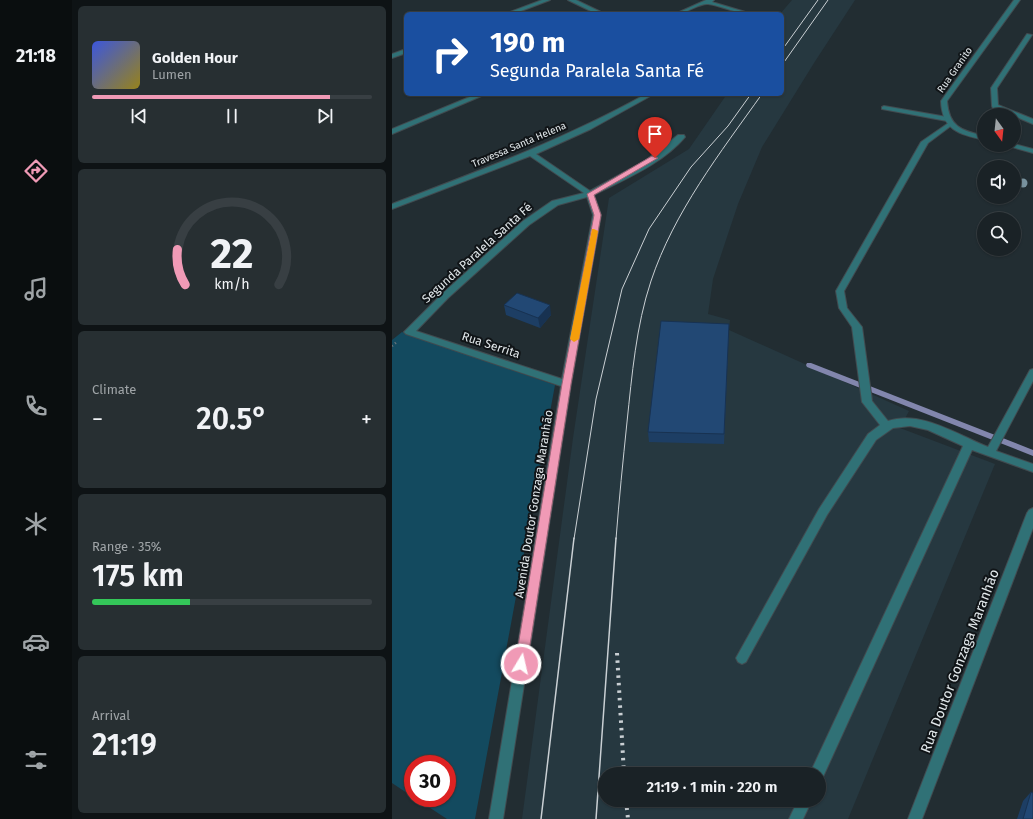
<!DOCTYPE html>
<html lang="en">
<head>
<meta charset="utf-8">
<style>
  :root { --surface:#1a2226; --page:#272f32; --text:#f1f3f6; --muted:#9fa4a7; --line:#383f43; --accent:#f09ab6 }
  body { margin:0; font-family:"Fira Sans",sans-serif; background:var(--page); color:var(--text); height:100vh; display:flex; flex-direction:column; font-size:15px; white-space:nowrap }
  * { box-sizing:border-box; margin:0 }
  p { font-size:13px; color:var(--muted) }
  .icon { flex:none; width:22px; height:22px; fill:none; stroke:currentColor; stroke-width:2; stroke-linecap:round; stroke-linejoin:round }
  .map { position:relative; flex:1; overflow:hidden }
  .side { display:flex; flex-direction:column; gap:6px; padding:6px; background:#0e1315; width:320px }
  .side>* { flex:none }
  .guide { position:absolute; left:12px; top:12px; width:380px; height:84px; border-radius:6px; box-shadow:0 1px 3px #0004,0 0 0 1px var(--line); background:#1a4fa0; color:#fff; overflow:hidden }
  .needle { width:26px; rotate:165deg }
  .buttons { position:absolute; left:585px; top:108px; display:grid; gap:8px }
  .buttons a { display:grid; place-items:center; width:44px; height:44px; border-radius:50%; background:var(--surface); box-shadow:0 1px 3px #0004,0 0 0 1px var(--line); font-size:20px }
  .speed { position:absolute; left:12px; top:755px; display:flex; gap:8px; font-size:20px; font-weight:700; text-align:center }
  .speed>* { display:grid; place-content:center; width:52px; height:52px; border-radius:50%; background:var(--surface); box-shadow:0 1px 3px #0004,0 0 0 1px var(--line); line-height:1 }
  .speed .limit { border:6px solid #d22; background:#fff; color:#111 }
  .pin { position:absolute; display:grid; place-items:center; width:34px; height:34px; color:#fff; margin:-41px -17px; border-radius:50% 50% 50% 0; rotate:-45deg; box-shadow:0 0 4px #0007 }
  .pin .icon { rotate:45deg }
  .me { position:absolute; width:44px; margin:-22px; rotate:9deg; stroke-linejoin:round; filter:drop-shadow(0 0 3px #0008) }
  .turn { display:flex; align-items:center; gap:14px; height:84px; padding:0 20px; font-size:18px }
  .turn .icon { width:52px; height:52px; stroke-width:2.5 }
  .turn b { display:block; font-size:28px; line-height:34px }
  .big { font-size:30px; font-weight:600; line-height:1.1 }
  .side .tile { flex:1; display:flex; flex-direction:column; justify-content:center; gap:6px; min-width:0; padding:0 14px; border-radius:6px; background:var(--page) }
  .side .dial { align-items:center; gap:0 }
  .dial svg { height:104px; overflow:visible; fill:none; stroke:var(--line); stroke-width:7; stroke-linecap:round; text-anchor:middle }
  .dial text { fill:var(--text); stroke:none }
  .song { display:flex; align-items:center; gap:12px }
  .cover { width:48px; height:48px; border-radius:6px; background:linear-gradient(135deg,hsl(230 70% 55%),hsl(50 70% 35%)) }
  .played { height:4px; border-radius:2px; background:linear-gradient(90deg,var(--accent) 85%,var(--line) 85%) }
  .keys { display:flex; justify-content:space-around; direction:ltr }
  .heat { display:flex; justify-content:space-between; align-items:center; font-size:22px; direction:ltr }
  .charge { height:6px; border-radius:3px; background:linear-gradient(90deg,#34c759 35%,var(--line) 0) }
  .trip { position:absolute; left:206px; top:767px; width:228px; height:40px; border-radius:20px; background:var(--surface); box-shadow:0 1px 3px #0004,0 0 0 1px var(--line); font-weight:600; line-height:40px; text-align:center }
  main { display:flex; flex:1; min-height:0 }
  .dock { display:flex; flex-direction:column; width:72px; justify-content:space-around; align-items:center; background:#0a0e0f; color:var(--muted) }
  .dock .icon { width:28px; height:28px }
  .dock .active { color:var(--accent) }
  .dock b { font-size:18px; color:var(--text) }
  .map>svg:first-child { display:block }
  .built { fill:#263840; fill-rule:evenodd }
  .green { fill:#134a5f }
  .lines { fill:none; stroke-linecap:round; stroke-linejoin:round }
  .stream { fill:#8286ad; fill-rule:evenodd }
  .lane-casing { stroke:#414b50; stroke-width:2 }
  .street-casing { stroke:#414b50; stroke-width:2 }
  .path { stroke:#6f787c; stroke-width:2.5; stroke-dasharray:1 3; stroke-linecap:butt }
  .lane { fill:#307176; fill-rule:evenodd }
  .street { fill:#307176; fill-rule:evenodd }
  .tram-far1 { stroke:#cad0d4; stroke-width:1 }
  .tram { stroke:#cad0d4; stroke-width:1.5 }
  .rail { stroke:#cad0d4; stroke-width:4; stroke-dasharray:2.5 5; stroke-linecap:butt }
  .tree { fill:#78929e }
  .wall { fill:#1d3e64 }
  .shaded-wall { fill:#183251 }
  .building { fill:#224874; stroke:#183251 }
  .route { fill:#f09ab6; stroke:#9c6476 }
  .slow { fill:#f59e0b }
  .labels { text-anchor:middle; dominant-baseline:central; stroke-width:4; stroke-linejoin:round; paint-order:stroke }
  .far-street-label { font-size:10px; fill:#e2e8eb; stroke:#101417 }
  .street-label { font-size:12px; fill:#e2e8eb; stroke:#101417 }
  .near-street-label { font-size:14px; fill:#e2e8eb; stroke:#101417 }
</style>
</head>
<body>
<main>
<nav class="dock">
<b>21:18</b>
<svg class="icon active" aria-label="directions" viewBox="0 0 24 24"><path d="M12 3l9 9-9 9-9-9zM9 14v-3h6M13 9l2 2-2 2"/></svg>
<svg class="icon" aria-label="music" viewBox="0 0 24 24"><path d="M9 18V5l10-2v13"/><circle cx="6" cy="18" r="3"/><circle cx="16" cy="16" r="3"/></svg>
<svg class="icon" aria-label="phone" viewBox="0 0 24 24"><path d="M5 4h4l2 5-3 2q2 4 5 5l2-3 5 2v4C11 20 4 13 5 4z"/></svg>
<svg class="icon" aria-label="climate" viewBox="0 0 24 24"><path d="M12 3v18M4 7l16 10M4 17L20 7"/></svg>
<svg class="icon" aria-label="car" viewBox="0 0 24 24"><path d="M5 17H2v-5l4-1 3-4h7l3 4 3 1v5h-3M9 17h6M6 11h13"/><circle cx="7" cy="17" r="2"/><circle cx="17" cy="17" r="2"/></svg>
<svg class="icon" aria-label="filters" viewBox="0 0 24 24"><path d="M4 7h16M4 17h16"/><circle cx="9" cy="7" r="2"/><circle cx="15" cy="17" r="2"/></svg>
</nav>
<section class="side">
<div class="tile">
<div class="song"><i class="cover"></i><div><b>Golden Hour</b><p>Lumen</p></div></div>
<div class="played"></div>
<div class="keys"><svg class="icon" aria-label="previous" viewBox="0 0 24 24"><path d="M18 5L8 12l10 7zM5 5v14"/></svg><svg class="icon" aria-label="pause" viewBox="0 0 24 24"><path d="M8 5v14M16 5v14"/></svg><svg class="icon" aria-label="next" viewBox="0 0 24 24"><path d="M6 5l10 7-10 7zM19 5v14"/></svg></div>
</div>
<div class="tile dial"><svg viewBox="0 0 100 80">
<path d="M14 69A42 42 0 1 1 86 69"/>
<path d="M14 69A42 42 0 0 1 8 42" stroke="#f09ab6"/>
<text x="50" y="56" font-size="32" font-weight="700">22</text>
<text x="50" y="72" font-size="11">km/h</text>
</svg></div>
<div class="tile"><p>Climate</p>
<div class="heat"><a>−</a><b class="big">20.5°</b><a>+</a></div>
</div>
<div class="tile"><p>Range · 35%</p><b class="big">175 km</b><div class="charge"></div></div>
<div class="tile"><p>Arrival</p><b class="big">21:19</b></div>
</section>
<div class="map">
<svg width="641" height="819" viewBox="0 0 641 819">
  <rect width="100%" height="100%" fill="#222d32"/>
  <path class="built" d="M400,0H463L422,63L370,147L346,204L321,279L316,314L338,320L337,330L517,411L508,428L603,464L456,819H130L181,438L217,198L297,149L335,94H390V14H388ZM213,774H427V800H213Z"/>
  <polygon class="green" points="10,332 163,385 83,819 55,819 23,798 55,798 55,764 21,764 21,797 0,783 0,340"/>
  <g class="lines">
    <polygon class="stream" points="415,363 419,363 641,450 641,456 415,367 414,365"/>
    <g class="lane-casing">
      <g id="lane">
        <polygon points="635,34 640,35 605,88 606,105 641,119 641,124 622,116 622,115 609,111 610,115 604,115 600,106 599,88"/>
        <polygon points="492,106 555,117 558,119 555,121 490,109 490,107"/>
        <path d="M558,122L560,123V125L536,143L452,291L455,308L470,327L480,401L496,421C529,410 566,435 596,447L638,370L641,369V381L604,451L641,464V472L580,450L430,779L427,780V774H418L420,769L571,446L536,430L518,426L501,428L484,440L435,515L354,662L350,664L346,662L344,658L427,509L476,434L488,425L470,402L460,327L447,308L444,291L529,142Z"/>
        <polygon points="406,800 420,800 411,819 397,819"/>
      </g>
    </g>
    <g class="street-casing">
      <g id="street">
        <polygon points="150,0 158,0 121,14 113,14"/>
        <polygon points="176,0 184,0 213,14 205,14"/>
        <path d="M314,0H322L320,2L360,14C344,14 331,6 316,4C307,3 294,14 283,14Z"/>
        <path d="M622,0H628L555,101C557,127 569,130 592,136V140C567,134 550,130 549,101Z"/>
        <polygon points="14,49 14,53 0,58 0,54"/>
        <polygon points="85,94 94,94 0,134 0,129"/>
        <path d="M254,94H262L199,129L144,154L198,191L253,161L286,135H292L293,137C270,164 233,179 202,195L209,215L179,384L111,819H97L169,386L14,334L12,332L50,294L131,221L160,201L192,193L138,156L0,209V204C87,171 173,139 254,94ZM195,197L201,215L170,379L24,331L56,298L137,225L166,205Z"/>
        <polygon points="622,144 641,149 641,153 613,145"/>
        <polygon points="641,508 641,528 530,819 516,819 635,513 637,510"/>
      </g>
    </g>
    <polyline class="path" points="0,346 6,341"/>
    <use href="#lane" class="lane"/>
    <use href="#street" class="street"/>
    <g class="tram-far1">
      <polyline points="390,50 426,0"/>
      <polyline points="390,65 436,0"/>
      <polyline points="182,539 204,399 230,289 257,229 299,167 336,126 359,94"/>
      <path d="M224,539C227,500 231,461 235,422C240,375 244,326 259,281C282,212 328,153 370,94"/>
    </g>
    <g class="tram">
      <polyline points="149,819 182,538"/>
      <polyline points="204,819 224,538"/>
    </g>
    <g class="rail">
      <polyline points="225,653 232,774"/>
      <polyline points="234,800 236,819"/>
    </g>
  </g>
  <circle class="tree" cx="631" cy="183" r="4.5"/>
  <g class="wall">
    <polygon points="112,305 159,315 148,328 114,315"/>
    <polygon points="337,324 332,444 257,442 256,432"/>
    <polygon points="639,792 641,819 625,819 631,801"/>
  </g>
  <polygon class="shaded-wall" points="158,305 159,315 148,328 146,318"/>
  <g class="building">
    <polygon points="125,293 158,305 146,318 112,305"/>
    <polygon points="269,321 337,324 332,434 256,432"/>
    <polygon points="639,792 641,793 641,819 631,819"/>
  </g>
  <polygon class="route" points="260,156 266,158 202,195 209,215 179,384 135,664 133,667 129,669 125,667 123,664 170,384 202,215 195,194"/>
  <polygon class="slow" points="200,229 202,229 206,231 187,339 182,342 178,339"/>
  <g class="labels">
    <g class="far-street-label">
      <text transform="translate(563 70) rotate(-55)">Rua Granito</text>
      <text transform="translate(127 145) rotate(-23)">Travessa Santa Helena</text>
    </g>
    <g class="street-label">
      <text transform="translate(85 253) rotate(-42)">Segunda Paralela Santa Fé</text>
      <text transform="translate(99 345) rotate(18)">Rua Serrita</text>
      <text transform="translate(142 504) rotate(-81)">Avenida Doutor Gonzaga Maranhão</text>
    </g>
    <g class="near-street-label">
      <text transform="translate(568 661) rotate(-69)">Rua Doutor Gonzaga Maranhão</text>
    </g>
  </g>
</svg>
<div class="buttons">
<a><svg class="needle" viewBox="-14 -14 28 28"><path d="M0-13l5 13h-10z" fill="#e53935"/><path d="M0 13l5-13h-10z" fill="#9fa4a7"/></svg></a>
<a><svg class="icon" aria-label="sound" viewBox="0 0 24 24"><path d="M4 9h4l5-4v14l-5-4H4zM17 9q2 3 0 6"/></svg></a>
<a><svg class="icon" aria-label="search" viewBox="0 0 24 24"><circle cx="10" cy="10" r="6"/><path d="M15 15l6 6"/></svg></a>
</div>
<div class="speed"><div class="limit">30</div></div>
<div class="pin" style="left:263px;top:158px;background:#d93025"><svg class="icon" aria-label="arrive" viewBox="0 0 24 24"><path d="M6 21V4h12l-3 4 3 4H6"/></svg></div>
<svg class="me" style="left:129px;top:664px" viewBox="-20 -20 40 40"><circle r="17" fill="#f09ab6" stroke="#fff" stroke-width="3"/><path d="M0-11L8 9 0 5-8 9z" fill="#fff"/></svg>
<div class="trip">21:19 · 1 min · 220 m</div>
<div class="guide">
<div class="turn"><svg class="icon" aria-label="right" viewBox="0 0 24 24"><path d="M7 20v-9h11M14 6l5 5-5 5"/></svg><div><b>190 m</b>Segunda Paralela Santa Fé</div></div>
</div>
</div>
</main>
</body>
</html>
